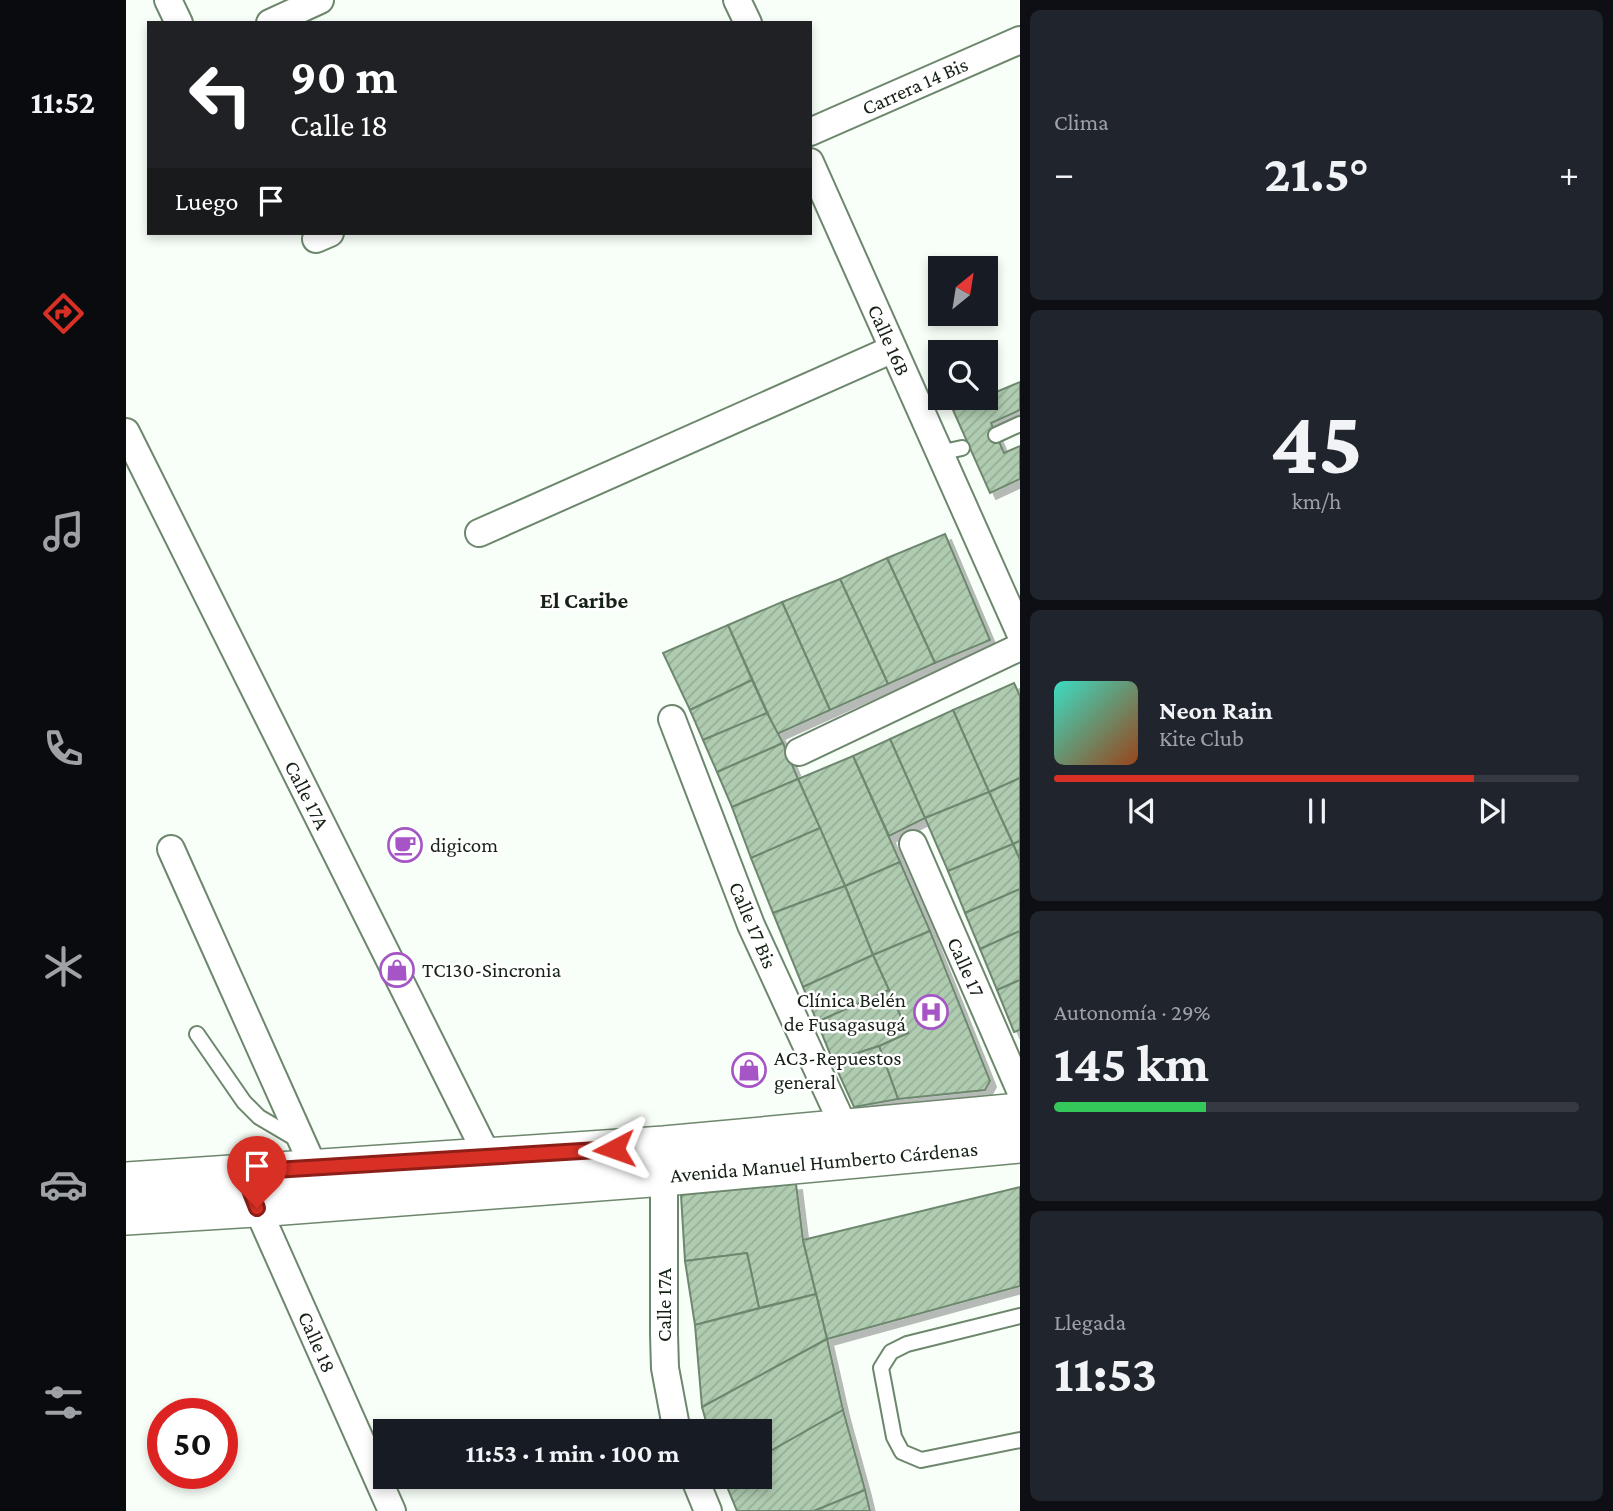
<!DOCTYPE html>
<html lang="es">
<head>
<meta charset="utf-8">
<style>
  :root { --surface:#171b24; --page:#20242c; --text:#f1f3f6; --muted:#9ea1a6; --line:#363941; --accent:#d93025 }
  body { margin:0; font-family:"Crimson Pro",serif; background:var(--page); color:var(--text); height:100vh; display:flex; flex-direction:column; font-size:26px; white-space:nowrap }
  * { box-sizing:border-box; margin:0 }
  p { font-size:23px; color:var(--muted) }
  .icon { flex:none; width:38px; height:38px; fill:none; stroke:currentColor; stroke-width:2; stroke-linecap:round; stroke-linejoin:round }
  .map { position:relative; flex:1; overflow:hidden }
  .panel { display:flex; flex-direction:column; gap:10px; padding:10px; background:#0d0f14; width:593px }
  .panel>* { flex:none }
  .banner { position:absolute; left:21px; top:21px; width:665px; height:214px; border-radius:0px; box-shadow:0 4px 10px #0003; background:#202124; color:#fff; overflow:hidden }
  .needle { width:46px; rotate:30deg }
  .fabs { position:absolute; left:802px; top:256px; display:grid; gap:14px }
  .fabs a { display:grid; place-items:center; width:70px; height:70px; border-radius:0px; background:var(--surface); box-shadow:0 4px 10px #0003; font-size:35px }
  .speed { position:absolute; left:21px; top:1398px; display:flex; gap:14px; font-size:35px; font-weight:700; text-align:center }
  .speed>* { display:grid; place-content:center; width:91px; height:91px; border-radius:50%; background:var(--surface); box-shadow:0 4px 10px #0003; line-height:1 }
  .speed .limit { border:10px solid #d22; background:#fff; color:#111 }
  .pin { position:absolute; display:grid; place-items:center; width:60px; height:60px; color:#fff; margin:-72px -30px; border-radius:50% 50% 50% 0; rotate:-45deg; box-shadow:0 0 7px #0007 }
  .pin .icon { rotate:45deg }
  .me { position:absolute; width:77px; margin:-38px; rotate:266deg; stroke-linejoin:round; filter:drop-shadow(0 0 5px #0008) }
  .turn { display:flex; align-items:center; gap:24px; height:147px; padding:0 28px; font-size:32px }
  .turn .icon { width:91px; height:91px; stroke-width:2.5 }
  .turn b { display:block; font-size:49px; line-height:60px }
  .then { display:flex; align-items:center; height:66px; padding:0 28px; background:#0003; gap:14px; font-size:26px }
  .big { font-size:52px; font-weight:700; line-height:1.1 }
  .panel .widget { flex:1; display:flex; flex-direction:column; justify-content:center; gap:10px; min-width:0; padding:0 24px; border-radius:10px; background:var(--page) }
  .panel .dial { align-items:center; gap:0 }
  .dial b { font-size:91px; line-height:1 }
  .song { display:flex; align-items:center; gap:21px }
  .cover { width:84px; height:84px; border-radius:10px; background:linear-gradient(135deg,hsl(170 70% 55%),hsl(20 70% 35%)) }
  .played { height:7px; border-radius:4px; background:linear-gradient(90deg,var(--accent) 80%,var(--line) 80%) }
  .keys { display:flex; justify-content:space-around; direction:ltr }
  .heat { display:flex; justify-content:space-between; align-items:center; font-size:38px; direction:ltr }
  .charge { height:10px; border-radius:5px; background:linear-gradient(90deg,#34c759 29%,var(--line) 0) }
  .trip { position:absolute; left:247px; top:1419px; width:399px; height:70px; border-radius:0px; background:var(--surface); box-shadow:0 4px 10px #0003; font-weight:700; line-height:70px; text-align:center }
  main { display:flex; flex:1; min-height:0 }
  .menu { display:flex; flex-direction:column; width:126px; justify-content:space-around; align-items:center; background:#090b0e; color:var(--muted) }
  .menu .icon { width:49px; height:49px }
  .menu .current { color:var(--accent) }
  .menu b { font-size:32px; color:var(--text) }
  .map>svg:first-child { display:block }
  .building { fill:url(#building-hatch); stroke:#6e886f; stroke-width:2; filter:url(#shadow) }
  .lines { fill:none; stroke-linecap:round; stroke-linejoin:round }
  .lane-casing { stroke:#6d876d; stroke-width:18 }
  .street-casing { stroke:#6d876d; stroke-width:30 }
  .secondary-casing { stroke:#6d876d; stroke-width:40 }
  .lane { stroke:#fff; stroke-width:14 }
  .street { stroke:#fff; stroke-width:26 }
  .secondary { stroke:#fff; stroke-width:37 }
  .route-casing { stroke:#8d1f18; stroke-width:18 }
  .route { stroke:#d93025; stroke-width:12 }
  .labels { text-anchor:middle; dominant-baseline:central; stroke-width:5; stroke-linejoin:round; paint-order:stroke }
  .street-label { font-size:21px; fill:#172217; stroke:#fff }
  .poi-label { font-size:21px; fill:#172217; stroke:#fff; text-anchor:start }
  .neighbourhood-label { font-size:23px; font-weight:bold; fill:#172217; stroke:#fff }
</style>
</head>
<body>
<main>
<nav class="menu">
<b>11:52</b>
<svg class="icon current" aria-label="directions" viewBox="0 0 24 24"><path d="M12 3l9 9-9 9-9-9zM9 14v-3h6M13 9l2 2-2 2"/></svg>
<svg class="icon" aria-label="music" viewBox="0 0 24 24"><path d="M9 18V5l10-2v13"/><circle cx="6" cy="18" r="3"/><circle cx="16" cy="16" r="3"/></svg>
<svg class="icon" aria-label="phone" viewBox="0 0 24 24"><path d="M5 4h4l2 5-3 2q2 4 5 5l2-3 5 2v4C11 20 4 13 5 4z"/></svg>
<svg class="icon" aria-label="climate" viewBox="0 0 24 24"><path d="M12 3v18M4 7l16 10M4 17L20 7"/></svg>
<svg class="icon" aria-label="car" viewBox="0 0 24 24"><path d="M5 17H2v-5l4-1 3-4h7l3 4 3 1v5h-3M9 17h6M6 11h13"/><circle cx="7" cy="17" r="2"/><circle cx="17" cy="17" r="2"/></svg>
<svg class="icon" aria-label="filters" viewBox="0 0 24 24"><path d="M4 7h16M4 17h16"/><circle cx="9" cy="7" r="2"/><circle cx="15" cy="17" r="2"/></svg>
</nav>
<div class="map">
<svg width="894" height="1511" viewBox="0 0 894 1511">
  <defs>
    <pattern id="building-hatch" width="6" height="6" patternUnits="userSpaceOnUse" patternTransform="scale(1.75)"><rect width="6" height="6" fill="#afcbb0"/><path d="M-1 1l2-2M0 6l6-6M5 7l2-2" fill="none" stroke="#96ae97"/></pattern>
    <filter id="shadow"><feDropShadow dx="6" dy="6" stdDeviation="0" flood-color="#0004"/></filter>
  </defs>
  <rect width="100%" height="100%" fill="#f8fef8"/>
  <g class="building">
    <polygon points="894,382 894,410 865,423 878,453 894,446 894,479 864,493 827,410"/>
    <polygon points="819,534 864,640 809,663 761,558"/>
    <polygon points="761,558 809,663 762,684 714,579"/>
    <polygon points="714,579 762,684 704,710 656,602"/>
    <polygon points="656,602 704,710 651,734 602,625"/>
    <polygon points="602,625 626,680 564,710 537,653"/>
    <polygon points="626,680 641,713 577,740 564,710"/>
    <polygon points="888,683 894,696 894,778 863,792 827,710"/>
    <polygon points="827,710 863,792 799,818 764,739"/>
    <polygon points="641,713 657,743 591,772 577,740"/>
    <polygon points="764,739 799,818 763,836 727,756"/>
    <polygon points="657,743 672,779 606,807 591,772"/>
    <polygon points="727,756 774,862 719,886 672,779"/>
    <polygon points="894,778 894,841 887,844 863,792"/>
    <polygon points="672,779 694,828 625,858 606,807"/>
    <polygon points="863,792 887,844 822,871 799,818"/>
    <polygon points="694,828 719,886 647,913 625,858"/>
    <polygon points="894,841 894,860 887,844"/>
    <polygon points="887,844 894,860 894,889 839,913 822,871"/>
    <polygon points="774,862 804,931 747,955 719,886"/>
    <polygon points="719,886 747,955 677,987 647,913"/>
    <polygon points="894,889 894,931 854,949 839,913"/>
    <polygon points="804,931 864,1081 859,1090 772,1099 753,1046 782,1033 747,955"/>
    <polygon points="894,931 894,980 871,990 854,949"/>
    <polygon points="747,955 763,990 691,1022 677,987"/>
    <polygon points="894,980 894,1030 888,1032 871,990"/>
    <polygon points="763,990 782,1033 753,1046 707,1061 691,1022"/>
    <polygon points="753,1046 772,1099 728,1107 707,1061"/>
    <polygon points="670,1184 677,1240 690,1294 633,1308 621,1253 559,1261 555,1195"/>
    <polygon points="894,1187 894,1286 701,1339 677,1240"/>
    <polygon points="621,1253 633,1308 569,1325 559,1261"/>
    <polygon points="690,1294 701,1339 576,1407 569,1325"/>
    <polygon points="701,1339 717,1410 634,1457 634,1432 583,1432 576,1407"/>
    <polygon points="717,1410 739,1490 688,1511 611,1511 597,1477 634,1477 634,1457"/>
    <polygon points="739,1490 744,1511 688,1511"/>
  </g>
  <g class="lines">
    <g class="lane-casing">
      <g id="lane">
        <polyline points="870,435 894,424"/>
        <polyline points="813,453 836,448"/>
        <polyline points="71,1034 118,1102 133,1117 172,1140"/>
        <polyline points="894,1316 781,1344 765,1352 755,1368 768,1437 776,1452 795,1460 894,1440"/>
      </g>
    </g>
    <g class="street-casing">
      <g id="street">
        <polyline points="42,0 53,23"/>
        <polyline points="611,0 622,23"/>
        <polyline points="144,23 194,0"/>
        <polyline points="684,132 894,40"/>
        <polyline points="684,162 894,633"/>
        <polyline points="190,239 204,233"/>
        <polyline points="0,432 362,1157"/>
        <polyline points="353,533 767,349"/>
        <polyline points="546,719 625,925 718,1127"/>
        <polyline points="673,752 894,647"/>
        <polyline points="787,844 894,1090"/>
        <polyline points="45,849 188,1168"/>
        <polyline points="538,1177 538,1334 539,1368 551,1432"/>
        <polyline points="125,1194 266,1511"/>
        <polyline points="568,1477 582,1511"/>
      </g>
    </g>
    <g class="secondary-casing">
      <g id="secondary">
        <polyline points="0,1181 538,1145 894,1112"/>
        <polyline points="0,1216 131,1208 538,1177 894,1144"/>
      </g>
    </g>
    <use href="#lane" class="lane"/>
    <use href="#street" class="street"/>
    <use href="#secondary" class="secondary"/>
  </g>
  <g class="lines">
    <g class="route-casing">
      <polyline id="route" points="131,1208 117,1172 488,1149"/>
    </g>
    <use href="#route" class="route"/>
  </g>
  <defs>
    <g id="cafe-ring" transform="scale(1.75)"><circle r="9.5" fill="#fff" stroke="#a555c5" stroke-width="1.5"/><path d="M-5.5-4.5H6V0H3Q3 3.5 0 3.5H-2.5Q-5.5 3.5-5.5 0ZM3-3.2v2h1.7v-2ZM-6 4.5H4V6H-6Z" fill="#a555c5"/></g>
    <g id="shop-ring" transform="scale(1.75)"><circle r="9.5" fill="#fff" stroke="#a555c5" stroke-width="1.5"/><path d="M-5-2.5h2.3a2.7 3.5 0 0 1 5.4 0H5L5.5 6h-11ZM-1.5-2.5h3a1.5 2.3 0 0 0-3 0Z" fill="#a555c5"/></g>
    <g id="hospital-ring" transform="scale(1.75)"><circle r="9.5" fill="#fff" stroke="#a555c5" stroke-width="1.5"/><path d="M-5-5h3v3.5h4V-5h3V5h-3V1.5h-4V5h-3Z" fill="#a555c5"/></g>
  </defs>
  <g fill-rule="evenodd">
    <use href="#cafe-ring" x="279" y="845"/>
    <use href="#shop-ring" x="271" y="970"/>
    <use href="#hospital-ring" x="805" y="1012"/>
    <use href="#shop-ring" x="623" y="1070"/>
  </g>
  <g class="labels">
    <g class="street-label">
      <text transform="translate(789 86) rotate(-24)">Carrera 14 Bis</text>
      <text transform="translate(763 340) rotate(66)">Calle 16B</text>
      <text transform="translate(181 795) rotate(63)">Calle 17A</text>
      <text transform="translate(627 925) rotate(67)">Calle 17 Bis</text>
      <text transform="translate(840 967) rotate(66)">Calle 17</text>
      <text transform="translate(698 1162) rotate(-5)">Avenida Manuel Humberto Cárdenas</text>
      <text transform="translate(538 1305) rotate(-90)">Calle 17A</text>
      <text transform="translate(191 1342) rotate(66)">Calle 18</text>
    </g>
    <g class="poi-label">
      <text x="304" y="845">digicom</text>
      <text x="296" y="970">TC130-Sincronia</text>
      <text x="780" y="1000" text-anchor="end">Clínica Belén<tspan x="780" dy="24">de Fusagasugá</tspan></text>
      <text x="648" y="1058">AC3-Repuestos<tspan x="648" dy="24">general</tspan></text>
    </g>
    <g class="neighbourhood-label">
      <text x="458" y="600">El Caribe</text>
    </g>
  </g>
</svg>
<div class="fabs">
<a><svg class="needle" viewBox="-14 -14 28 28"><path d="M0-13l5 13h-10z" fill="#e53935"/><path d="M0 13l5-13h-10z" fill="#9ea1a6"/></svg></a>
<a><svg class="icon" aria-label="search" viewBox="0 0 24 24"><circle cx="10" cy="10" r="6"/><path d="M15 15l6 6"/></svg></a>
</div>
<div class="speed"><div class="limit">50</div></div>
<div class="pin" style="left:131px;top:1208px;background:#d93025"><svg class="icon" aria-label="arrive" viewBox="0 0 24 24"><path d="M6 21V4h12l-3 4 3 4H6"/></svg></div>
<svg class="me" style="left:488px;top:1149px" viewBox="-20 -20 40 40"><path d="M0-17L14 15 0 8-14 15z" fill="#d93025" stroke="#fff" stroke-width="4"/></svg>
<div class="trip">11:53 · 1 min · 100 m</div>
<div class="banner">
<div class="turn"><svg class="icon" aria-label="left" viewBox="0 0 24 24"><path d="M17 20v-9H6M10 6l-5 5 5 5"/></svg><div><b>90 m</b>Calle 18</div></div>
<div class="then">Luego<svg class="icon" aria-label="arrive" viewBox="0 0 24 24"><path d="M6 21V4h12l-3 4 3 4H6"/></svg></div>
</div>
</div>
<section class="panel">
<div class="widget"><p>Clima</p>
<div class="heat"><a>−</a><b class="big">21.5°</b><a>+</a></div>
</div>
<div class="widget dial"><b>45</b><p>km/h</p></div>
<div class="widget">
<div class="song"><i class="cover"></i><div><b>Neon Rain</b><p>Kite Club</p></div></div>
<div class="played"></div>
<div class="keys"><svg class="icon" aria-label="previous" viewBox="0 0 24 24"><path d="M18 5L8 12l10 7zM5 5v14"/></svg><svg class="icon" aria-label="pause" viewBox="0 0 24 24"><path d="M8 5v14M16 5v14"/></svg><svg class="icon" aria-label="next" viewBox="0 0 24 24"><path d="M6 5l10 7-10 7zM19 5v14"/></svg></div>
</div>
<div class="widget"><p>Autonomía · 29%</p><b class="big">145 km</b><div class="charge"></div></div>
<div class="widget"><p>Llegada</p><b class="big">11:53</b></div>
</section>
</main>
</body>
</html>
